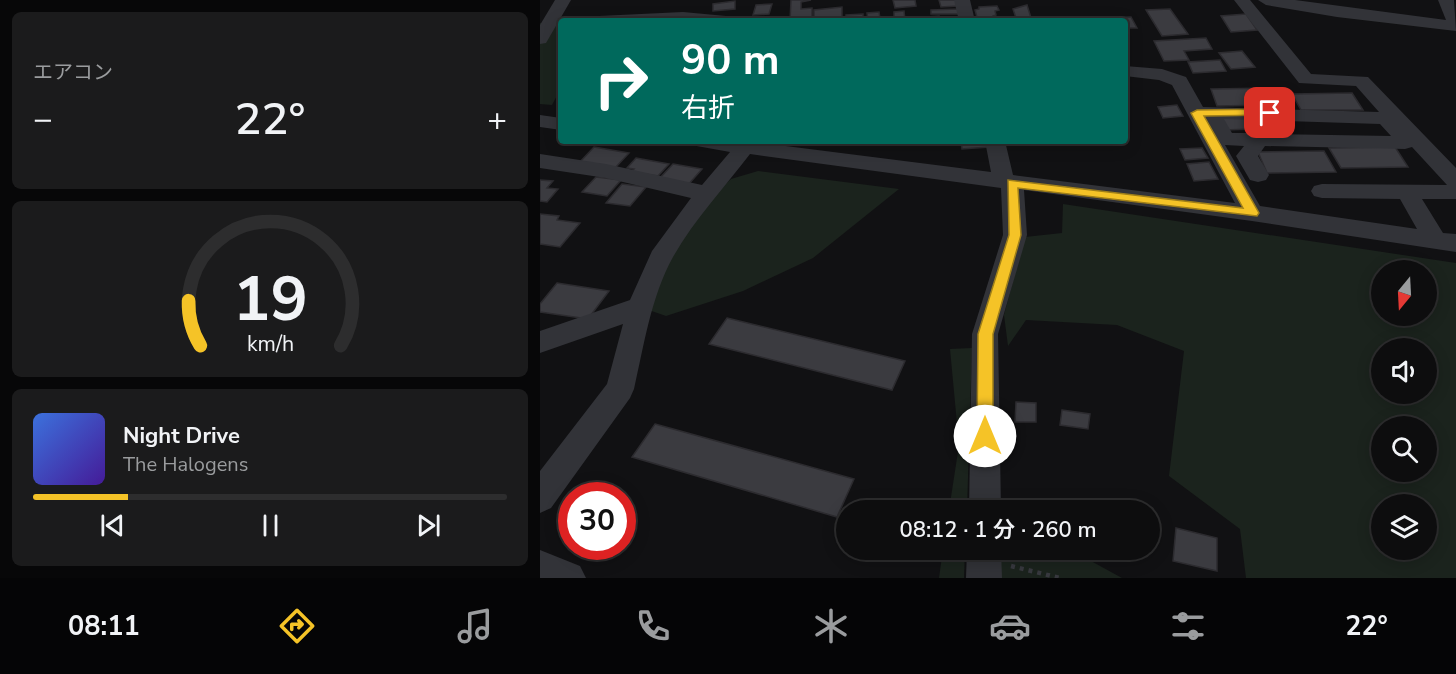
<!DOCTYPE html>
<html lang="ja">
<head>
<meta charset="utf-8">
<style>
  :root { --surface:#0d0d0e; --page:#1b1b1c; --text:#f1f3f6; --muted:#9a9c9e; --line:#2d2d2e; --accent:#f5c327 }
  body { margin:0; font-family:"Nunito Sans","Noto Sans JP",sans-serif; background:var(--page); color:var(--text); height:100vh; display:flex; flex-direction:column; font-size:22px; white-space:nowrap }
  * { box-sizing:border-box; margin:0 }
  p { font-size:20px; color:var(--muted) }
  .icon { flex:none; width:33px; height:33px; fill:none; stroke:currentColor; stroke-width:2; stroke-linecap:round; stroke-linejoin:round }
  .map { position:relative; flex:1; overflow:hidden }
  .panel { display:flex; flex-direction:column; gap:12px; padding:12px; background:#070708; width:540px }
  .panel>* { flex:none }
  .top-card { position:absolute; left:18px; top:18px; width:570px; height:126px; border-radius:6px; box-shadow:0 3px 15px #0003,0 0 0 2px var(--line); background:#00695c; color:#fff; overflow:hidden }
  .needle { width:39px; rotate:198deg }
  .buttons { position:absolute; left:831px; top:260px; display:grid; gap:12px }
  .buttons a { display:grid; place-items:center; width:66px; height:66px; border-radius:50%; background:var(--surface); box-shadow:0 3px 15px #0003,0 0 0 2px var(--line); font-size:30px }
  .speed { position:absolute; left:18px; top:482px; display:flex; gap:12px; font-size:30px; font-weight:700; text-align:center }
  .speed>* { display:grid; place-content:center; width:78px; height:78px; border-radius:50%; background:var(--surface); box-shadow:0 3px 15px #0003,0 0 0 2px var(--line); line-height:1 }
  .speed .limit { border:9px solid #d22; background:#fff; color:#111 }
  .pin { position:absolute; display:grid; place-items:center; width:51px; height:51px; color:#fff; margin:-26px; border-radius:12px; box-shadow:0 3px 9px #0006 }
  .me { position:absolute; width:66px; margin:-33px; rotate:0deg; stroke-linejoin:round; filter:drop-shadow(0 0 4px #0008) }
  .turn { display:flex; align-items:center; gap:21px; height:126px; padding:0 24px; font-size:27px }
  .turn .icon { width:78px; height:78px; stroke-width:2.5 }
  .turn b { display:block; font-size:42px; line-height:51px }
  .big { font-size:45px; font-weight:600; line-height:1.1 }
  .panel .card { flex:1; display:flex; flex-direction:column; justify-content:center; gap:9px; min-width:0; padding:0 21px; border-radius:9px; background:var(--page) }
  .panel .dial { align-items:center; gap:0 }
  .dial svg { height:156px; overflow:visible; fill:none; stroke:var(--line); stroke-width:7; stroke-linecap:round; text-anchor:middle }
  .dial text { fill:var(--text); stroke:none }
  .song { display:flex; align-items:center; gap:18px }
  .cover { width:72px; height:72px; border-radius:9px; background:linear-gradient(135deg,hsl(220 70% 55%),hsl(260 70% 35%)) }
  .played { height:6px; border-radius:3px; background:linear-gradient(90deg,var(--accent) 20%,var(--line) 20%) }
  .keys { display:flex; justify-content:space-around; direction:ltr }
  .heat { display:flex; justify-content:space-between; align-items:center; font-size:33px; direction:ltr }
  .trip { position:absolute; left:296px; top:500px; width:324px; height:60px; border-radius:30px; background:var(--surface); box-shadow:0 3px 15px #0003,0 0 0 2px var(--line); font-weight:600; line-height:60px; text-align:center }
  .menu { display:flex; height:96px; justify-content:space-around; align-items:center; background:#050506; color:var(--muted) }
  .menu .icon { width:42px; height:42px }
  .menu .active { color:var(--accent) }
  .menu b { font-size:27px; color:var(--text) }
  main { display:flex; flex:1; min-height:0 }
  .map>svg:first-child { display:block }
  .green { fill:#1b231d; fill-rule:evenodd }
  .building { fill:#3b3b40; stroke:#2c2b2f; stroke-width:1.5 }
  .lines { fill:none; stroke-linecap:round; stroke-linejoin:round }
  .path { stroke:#38393f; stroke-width:4.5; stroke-dasharray:4 5; stroke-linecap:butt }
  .minor { fill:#323338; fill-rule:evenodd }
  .route { fill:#f5c327; stroke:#9f7f19; stroke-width:1.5 }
</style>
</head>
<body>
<main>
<section class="panel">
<div class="card"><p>エアコン</p>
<div class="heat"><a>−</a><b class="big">22°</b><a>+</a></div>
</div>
<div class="card dial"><svg viewBox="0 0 100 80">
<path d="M14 69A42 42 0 1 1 86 69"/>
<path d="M14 69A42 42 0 0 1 8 46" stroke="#f5c327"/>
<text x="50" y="56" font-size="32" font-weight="700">19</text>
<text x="50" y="72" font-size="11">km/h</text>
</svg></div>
<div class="card">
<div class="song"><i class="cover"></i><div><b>Night Drive</b><p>The Halogens</p></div></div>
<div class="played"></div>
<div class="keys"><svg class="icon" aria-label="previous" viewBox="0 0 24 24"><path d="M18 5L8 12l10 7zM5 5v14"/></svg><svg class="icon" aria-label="pause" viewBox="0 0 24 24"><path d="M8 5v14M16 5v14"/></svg><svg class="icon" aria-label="next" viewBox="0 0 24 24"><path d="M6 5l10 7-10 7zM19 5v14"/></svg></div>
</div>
</section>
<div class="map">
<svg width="916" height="578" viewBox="0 0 916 578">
  <rect width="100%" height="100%" fill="#111113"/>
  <g class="green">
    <polygon points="0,23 21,23 21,88 12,105 0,104"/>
    <polygon points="218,171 359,189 273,258 203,291 126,316 100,307 144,222 191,179"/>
    <path d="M523,204L916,263V578H706L700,529L629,476L644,351L577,325L486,320L468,346L464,315L485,237L522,233ZM842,270H886V315H842ZM842,348H886V393H842ZM842,426H886V471H842ZM842,504H886V549H842Z"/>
    <polygon points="432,348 427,510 409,510 419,445 410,349"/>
    <polygon points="403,549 425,549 424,578 399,578"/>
    <polygon points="449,549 529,549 582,578 447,578"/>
  </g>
  <g class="building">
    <polygon points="251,0 271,0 261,2 261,9 272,8 272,21 250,21"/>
    <polygon points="353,0 375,0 376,6 355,8"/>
    <polygon points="399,0 416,0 418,6 401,7"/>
    <polygon points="195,1 195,9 173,11 173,4"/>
    <polygon points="232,4 229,14 213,15 216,5"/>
    <polygon points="487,5 492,21 477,21 473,9"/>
    <polygon points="457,6 459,10 455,11 456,15 453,16 454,20 438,21 435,10 439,9 439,7"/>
    <polygon points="302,7 302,17 274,19 274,10"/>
    <polygon points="418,9 420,14 391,14 391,10"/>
    <polygon points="630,9 648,34 622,36 606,10"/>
    <polygon points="364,11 365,20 354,21 354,12"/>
    <polygon points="339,12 340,18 350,17 350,21 328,21 327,13"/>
    <polygon points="323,14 323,21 306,21 306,15"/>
    <polygon points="706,14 717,30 691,32 681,16"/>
    <polygon points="399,16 399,19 416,17 416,21 388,21 388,17"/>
    <polygon points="591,17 597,28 585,28 585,21 570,21 568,18"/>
    <polygon points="666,38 672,49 644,51 649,60 624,61 614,41"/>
    <polygon points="702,51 715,67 691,69 679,53"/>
    <polygon points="680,60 686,71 653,73 648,62"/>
    <polygon points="731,88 739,105 677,106 671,89"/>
    <polygon points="812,93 823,110 761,110 752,94"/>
    <polygon points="637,105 643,116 623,118 618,107"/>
    <polygon points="678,118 711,118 716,129 682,130"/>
    <polygon points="421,141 448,141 449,147 422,149"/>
    <polygon points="54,147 89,153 75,168 39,163"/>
    <polygon points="855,147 868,167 801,168 789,148"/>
    <polygon points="662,148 668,158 645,160 640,149"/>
    <polygon points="784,151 796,172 727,173 718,152"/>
    <polygon points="96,158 129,164 118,176 91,172 94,169 87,168"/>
    <polygon points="669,162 678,179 654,181 647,164"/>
    <polygon points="133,164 162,169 148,185 118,180"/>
    <polygon points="56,177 81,180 67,196 42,192"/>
    <polygon points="0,180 13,181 7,188 18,189 7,202 0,201"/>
    <polygon points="82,184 106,187 90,206 66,203"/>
    <polygon points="0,214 19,216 17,220 40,223 20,247 0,244"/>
    <polygon points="17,283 69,291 48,319 0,312 0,304"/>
    <polygon points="187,318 365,361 352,390 169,344"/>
    <polygon points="476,402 496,403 496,422 475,422"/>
    <polygon points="522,410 550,414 548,429 520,425"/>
    <polygon points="115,424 314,479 297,517 92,457"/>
    <polygon points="636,528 677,538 677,571 633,561"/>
  </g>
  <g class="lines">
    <polyline class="path" points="471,566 520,578"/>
    <g class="minor">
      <polygon points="15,0 31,0 6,43 0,44 0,25"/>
      <polygon points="414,0 430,0 435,21 419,21"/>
      <path d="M694,0H710L771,74L828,77L916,168V199H882L903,233L916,234V252L712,221L484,190L487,235L458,334L461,510H429L432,334L463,235L461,188L210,154C184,188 154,220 133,257C111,297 104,345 94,389L90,398L11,508L0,513V471L67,384L83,324L0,353V331L90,300L112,251L151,198L66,178L0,168V154L66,164L162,185L190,152L151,145L148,141H207L451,172L445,141H465L473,175L695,203L632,85L619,80L585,76V66L622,69L646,77L663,107L839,112L816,86L759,83ZM684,119L840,124L851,136L730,134L727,124H713L709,133H692ZM685,145L704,146L696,156L710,180L718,182L726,180L729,175L718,156L725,146L865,149L872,147L907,185L782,184L774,186L771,191L774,196L782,198L860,199L877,229L720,206Z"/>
      <polygon points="718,0 755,0 906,20 898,0 914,0 916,31 797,17 726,5"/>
      <polygon points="143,12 186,16 194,21 51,21 59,16"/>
      <polygon points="0,115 21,118 21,130 0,127"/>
      <polygon points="427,549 461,549 462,578 426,578"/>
      <polygon points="0,550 40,566 46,578 0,578"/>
    </g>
  </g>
  <polygon class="route" points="730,109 734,110 734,115 664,116 719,213 717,216 478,188 481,235 453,334 453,436 451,441 445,443 439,441 437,436 438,334 469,235 468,180 703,208 651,113 657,110"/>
</svg>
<div class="buttons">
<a><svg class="needle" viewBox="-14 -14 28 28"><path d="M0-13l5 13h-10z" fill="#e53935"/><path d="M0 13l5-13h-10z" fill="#9a9c9e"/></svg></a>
<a><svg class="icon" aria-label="sound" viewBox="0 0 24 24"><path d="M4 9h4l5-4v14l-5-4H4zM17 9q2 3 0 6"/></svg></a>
<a><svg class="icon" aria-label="search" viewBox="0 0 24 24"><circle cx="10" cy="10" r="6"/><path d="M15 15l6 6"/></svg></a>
<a><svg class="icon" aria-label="layers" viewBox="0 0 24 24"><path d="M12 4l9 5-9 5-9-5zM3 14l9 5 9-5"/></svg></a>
</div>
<div class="speed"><div class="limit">30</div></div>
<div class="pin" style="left:730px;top:113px;background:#d93025"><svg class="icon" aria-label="arrive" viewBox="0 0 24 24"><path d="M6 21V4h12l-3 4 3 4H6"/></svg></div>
<svg class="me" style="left:445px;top:436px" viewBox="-20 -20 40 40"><circle r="19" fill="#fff"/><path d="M0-13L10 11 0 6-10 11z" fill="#f5c327"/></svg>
<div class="trip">08:12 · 1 分 · 260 m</div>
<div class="top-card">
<div class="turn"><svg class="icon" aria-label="right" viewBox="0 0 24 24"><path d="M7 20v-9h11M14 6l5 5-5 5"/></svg><div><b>90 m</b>右折</div></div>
</div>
</div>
</main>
<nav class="menu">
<b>08:11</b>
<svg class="icon active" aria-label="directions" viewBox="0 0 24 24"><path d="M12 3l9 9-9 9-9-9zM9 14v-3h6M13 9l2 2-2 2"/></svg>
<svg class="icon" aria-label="music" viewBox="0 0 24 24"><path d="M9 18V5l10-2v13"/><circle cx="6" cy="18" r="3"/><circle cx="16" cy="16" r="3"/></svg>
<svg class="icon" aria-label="phone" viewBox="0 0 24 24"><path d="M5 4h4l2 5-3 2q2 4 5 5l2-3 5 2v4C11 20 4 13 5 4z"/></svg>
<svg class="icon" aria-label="climate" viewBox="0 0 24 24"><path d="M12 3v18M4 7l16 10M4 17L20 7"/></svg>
<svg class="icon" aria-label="car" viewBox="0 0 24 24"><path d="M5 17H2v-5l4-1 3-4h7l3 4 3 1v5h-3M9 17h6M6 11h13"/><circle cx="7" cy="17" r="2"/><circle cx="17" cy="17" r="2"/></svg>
<svg class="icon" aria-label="filters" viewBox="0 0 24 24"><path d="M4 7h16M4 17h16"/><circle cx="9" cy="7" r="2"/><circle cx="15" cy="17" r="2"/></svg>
<b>22°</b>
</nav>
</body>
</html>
